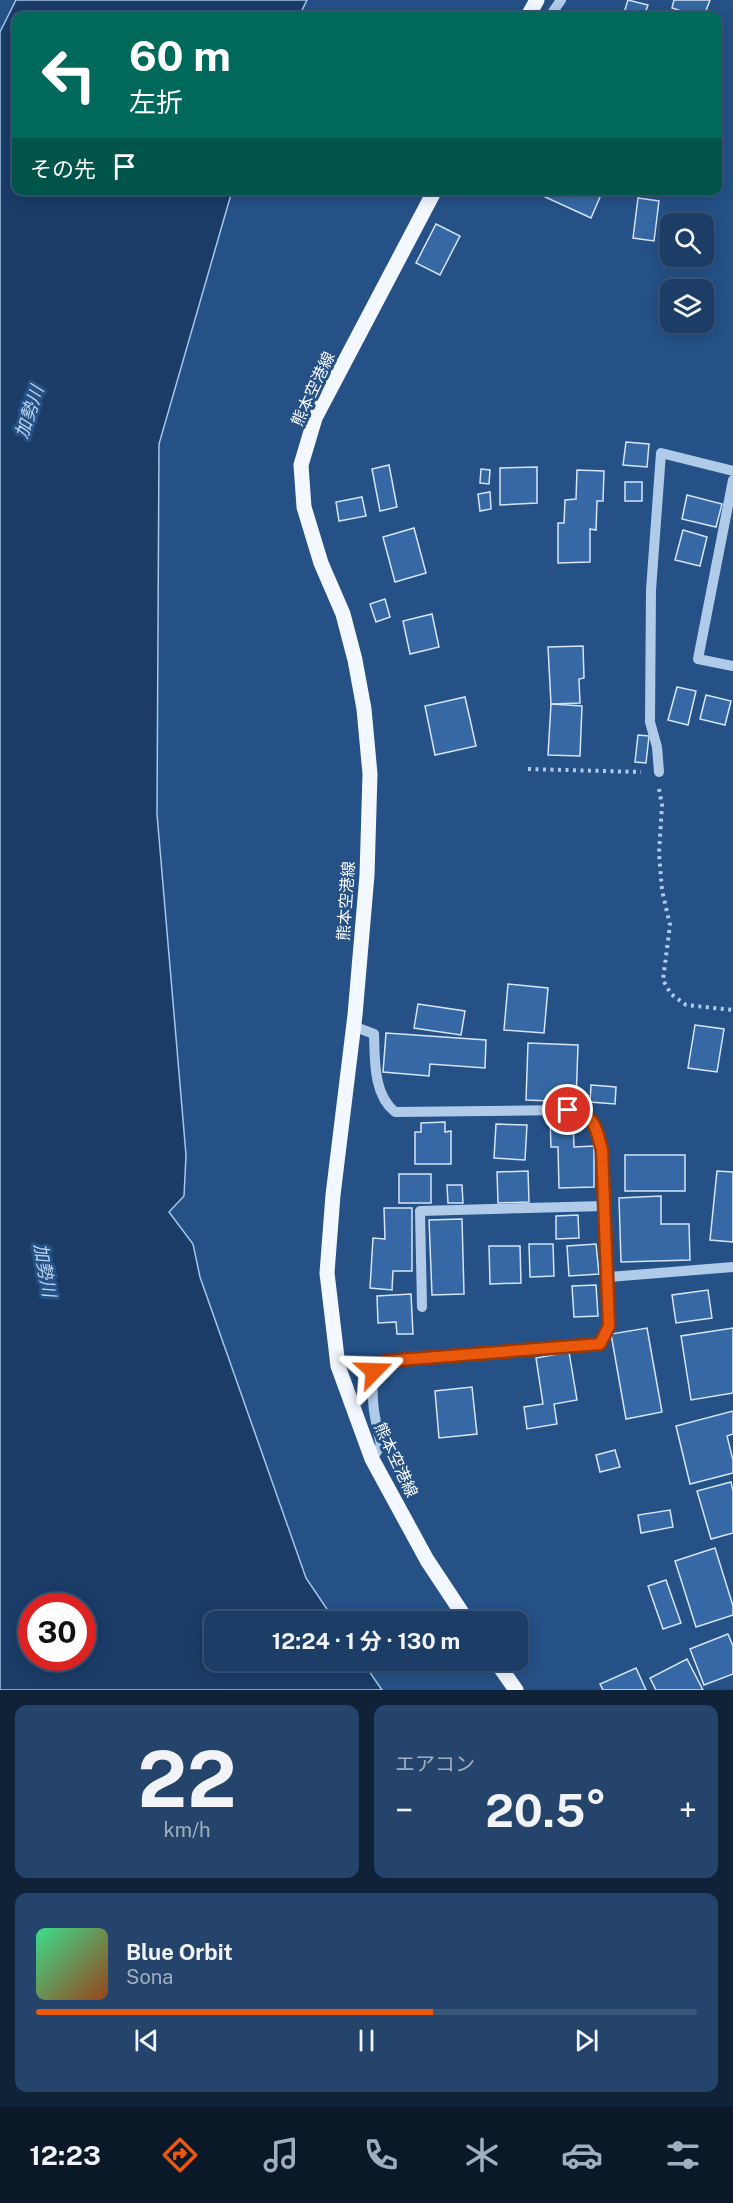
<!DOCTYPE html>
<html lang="ja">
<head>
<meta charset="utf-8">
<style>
  :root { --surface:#1c3d65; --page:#25446b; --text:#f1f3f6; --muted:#a0aebf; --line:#3a5679; --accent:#ea580c }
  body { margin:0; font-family:"Public Sans","Noto Sans JP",sans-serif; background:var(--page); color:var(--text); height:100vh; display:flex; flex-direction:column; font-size:22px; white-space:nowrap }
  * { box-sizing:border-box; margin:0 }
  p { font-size:20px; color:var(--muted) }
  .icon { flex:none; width:33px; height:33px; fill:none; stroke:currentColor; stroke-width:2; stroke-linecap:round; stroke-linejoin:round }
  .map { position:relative; height:1690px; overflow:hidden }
  .drawer { display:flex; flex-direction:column; gap:15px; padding:15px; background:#0f2238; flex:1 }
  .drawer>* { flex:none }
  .guide { position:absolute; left:12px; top:12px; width:710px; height:183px; border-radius:12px; box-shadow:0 3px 15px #0003,0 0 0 2px var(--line); background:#00695c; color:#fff; overflow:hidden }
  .controls { position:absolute; left:660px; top:213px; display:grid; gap:12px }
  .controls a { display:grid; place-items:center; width:54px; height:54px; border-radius:12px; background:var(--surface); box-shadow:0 3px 15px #0003,0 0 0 2px var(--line); font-size:30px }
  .speed { position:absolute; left:18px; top:1593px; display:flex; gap:12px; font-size:30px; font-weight:700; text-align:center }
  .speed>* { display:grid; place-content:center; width:78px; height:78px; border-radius:50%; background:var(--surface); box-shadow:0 3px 15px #0003,0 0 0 2px var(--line); line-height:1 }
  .speed .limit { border:9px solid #d22; background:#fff; color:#111 }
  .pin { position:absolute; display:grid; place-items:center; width:51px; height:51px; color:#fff; margin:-26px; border:3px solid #fff; border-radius:50%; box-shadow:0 2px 6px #0007 }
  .me { position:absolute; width:66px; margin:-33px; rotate:68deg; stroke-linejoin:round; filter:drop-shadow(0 0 4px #0008) }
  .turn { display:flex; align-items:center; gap:21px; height:126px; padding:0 18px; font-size:27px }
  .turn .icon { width:78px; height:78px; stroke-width:2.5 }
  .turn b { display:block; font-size:42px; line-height:51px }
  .then { display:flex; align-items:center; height:57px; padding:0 18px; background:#0003; gap:12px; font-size:22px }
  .big { font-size:45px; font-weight:700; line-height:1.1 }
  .drawer .card { flex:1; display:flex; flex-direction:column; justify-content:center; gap:9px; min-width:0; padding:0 21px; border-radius:12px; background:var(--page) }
  .drawer .dial { align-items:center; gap:0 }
  .dial b { font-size:78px; line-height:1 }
  .song { display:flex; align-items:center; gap:18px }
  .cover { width:72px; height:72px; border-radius:9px; background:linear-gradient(135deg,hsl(150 70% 55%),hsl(20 70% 35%)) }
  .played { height:6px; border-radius:3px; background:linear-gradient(90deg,var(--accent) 60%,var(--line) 60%) }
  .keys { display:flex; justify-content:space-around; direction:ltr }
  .heat { display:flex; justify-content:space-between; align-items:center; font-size:33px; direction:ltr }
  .drawer .tiles { flex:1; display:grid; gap:15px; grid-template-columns:1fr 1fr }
  .card:last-child { grid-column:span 2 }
  .trip { position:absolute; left:204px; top:1611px; width:324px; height:60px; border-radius:12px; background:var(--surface); box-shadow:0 3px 15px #0003,0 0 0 2px var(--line); font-weight:700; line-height:60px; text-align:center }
  .menu { display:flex; height:96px; justify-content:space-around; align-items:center; background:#0b1828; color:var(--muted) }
  .menu .icon { width:42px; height:42px }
  .menu .active { color:var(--accent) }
  .menu b { font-size:27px; color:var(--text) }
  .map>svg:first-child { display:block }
  .water { fill:#1a3c67; stroke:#a5c6ea; stroke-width:1.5; fill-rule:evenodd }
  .building { fill:#3568a4; stroke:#d5e4f7; stroke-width:1.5 }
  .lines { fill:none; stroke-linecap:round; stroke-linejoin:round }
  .path { stroke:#b0cbe9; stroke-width:4; stroke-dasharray:3 4.5; stroke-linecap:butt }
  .minor { stroke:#b0cbe9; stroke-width:10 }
  .major { stroke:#f3f8fe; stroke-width:15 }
  .route-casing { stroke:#983908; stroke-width:15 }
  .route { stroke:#ea580c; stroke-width:10 }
  .labels { text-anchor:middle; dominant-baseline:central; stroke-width:6; stroke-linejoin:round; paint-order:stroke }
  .street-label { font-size:16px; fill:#fff; stroke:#255187 }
  .water-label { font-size:18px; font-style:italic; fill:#bcd5f0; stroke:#255187 }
</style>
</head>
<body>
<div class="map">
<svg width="733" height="1690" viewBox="0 0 733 1690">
  <rect width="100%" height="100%" fill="#255187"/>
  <path class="water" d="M16,0H307L299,16H16V190L232,191L159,444L157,814L186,1155L184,1196L169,1212L193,1244L200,1277L306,1578L335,1621L214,1622V1660L362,1661L382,1690H0V32ZM32,1606H82V1658H32Z"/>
  <g class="building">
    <polygon points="628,0 648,5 644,16 623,16"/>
    <polygon points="674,0 710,0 704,16 697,16 672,8"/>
    <polygon points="530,190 603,190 591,218"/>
    <polygon points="638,198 659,201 654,241 633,238"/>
    <polygon points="436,224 460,236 440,275 416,263"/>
    <polygon points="626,442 649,444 647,467 623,465"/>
    <polygon points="389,465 397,507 380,511 372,469"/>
    <polygon points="537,467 537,503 500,505 500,468"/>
    <polygon points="481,469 490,470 489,484 480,483"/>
    <polygon points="577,470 604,471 603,501 597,501 596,530 590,529 590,562 558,563 558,523 564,523 565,500 576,499"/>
    <rect x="625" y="482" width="17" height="19"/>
    <polygon points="490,492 491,509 480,511 478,494"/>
    <polygon points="687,495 722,504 716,527 682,519"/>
    <polygon points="362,497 366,516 339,521 336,502"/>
    <polygon points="414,528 426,573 395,582 383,537"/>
    <polygon points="683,530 707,537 700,566 675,560"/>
    <polygon points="385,599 390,617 376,622 370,604"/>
    <polygon points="432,614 439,647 410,654 403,621"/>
    <polygon points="583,646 584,678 579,679 580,703 551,704 548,647"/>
    <polygon points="677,687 696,691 688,725 668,720"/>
    <polygon points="706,695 731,701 725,725 700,719"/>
    <polygon points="465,697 476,746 435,755 425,706"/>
    <polygon points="551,704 582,706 580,756 548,755"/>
    <polygon points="638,735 649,736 646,763 635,762"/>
    <polygon points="508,984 548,988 544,1033 504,1030"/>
    <polygon points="418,1004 465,1011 461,1035 414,1028"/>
    <polygon points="695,1025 724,1029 717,1072 688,1068"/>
    <polygon points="386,1033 486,1040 485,1068 430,1064 429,1076 383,1072"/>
    <polygon points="528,1043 578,1045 576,1102 526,1100"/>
    <polygon points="591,1085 616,1087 615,1104 590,1102"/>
    <polygon points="550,1118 573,1118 574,1147 594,1146 594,1187 559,1188 558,1147 551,1147"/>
    <polygon points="445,1122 445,1132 451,1131 451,1164 415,1164 415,1132 421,1132 421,1123"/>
    <polygon points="496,1124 527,1125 525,1160 494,1158"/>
    <rect x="625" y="1155" width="60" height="36"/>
    <polygon points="528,1171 529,1202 498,1203 497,1172"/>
    <polygon points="717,1171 733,1172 733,1242 710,1240"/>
    <rect x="399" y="1174" width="32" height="29"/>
    <polygon points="447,1185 462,1185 463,1203 448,1203"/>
    <polygon points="661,1196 661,1224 689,1224 690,1260 621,1262 619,1198"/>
    <polygon points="384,1208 412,1208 412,1271 393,1271 392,1290 370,1288 373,1238 385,1239"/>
    <polygon points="578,1215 579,1238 556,1239 556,1216"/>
    <polygon points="462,1219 464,1294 432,1295 429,1220"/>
    <polygon points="529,1244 553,1244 554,1276 530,1277"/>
    <polygon points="596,1244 599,1274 569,1276 567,1246"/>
    <polygon points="489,1246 520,1246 521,1283 490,1284"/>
    <polygon points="596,1285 598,1316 574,1317 572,1286"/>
    <polygon points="708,1290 712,1318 676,1323 672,1295"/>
    <polygon points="411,1294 413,1334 397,1334 396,1322 378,1323 377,1296"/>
    <polygon points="647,1328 662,1412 626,1419 611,1334"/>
    <polygon points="733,1328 733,1393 691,1400 681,1336"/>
    <polygon points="569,1352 577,1400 554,1404 557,1424 527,1429 524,1407 543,1404 536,1358"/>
    <polygon points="472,1387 477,1434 439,1438 435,1391"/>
    <polygon points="733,1411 733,1434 727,1436 733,1460 733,1473 690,1484 676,1426"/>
    <polygon points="615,1450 620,1467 600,1472 596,1455"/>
    <polygon points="731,1482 733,1491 733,1533 711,1539 697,1491"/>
    <polygon points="670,1510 673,1527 641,1533 638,1515"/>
    <polygon points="715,1548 733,1606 733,1615 696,1627 675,1561"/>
    <polygon points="666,1580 681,1623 663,1629 648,1586"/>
    <polygon points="728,1634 733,1646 733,1674 704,1685 690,1649"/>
    <polygon points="687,1659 703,1690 656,1690 650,1678"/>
    <polygon points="636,1668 646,1690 603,1690 600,1684"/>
  </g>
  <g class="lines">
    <g class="path">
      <polyline points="528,769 641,772"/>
      <polyline points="659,789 662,805 659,853 662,890 670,925 663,980 671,994 686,1005 733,1010"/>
    </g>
    <g class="minor">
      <polyline points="550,16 561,0"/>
      <polyline points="733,480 698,659 733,666"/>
      <polyline points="659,772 657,747 650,722 651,590 661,453 733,471"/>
      <path d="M353,1026L374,1034C375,1060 373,1094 395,1112L568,1110L583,1113L595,1124L602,1151L609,1277"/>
      <polyline points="422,1307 420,1211 605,1206"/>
      <path d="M372,1459L381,1445C375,1420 370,1397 374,1371L386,1361L600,1344L610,1326L609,1277L733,1267"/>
    </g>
    <g class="major">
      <polyline points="528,16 537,0"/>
      <polyline points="435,190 315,418 301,465 304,507 321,563 343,614 355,660 364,709 370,774 367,875 355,1015 333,1195 327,1273 338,1366 372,1459 427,1560 468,1622"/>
      <polyline points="495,1660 516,1690"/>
    </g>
  </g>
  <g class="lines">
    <g class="route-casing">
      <path id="route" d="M374,1371L386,1361L600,1344L609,1326L602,1150C595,1126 596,1115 568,1110"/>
    </g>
    <use href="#route" class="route"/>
  </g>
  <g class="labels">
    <g class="street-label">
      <text transform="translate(313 389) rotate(-65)">熊本空港線</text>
      <text transform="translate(346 901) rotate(-86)">熊本空港線</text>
      <text transform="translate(396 1460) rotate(65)">熊本空港線</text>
    </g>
    <g class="water-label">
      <text transform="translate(29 412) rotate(-72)">加勢川</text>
      <text transform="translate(45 1270) rotate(80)">加勢川</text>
    </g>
  </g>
</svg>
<div class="controls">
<a><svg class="icon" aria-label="search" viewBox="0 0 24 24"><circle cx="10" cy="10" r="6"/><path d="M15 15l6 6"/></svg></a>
<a><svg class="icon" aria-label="layers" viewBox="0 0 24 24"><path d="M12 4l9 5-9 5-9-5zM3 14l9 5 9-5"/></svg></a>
</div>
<div class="speed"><div class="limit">30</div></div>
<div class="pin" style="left:568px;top:1110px;background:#d93025"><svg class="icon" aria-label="arrive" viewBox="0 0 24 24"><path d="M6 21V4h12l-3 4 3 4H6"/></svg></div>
<svg class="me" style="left:374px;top:1371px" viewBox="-20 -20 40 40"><path d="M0-17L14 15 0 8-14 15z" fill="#ea580c" stroke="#fff" stroke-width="4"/></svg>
<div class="trip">12:24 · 1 分 · 130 m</div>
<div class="guide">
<div class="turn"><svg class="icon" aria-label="left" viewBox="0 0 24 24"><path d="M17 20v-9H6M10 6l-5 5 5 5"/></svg><div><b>60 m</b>左折</div></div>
<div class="then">その先<svg class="icon" aria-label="arrive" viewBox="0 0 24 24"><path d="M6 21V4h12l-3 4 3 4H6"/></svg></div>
</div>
</div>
<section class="drawer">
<div class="tiles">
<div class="card dial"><b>22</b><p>km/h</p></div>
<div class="card"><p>エアコン</p>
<div class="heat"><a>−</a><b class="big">20.5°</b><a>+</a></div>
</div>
<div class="card">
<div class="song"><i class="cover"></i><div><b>Blue Orbit</b><p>Sona</p></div></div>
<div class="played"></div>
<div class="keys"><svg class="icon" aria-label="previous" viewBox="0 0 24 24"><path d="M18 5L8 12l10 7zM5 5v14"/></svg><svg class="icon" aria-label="pause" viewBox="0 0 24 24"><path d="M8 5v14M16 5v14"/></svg><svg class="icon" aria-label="next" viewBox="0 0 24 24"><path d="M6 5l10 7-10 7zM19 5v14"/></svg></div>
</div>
</div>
</section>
<nav class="menu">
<b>12:23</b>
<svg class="icon active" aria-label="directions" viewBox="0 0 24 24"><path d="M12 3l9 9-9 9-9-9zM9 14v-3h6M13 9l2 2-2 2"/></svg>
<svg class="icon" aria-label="music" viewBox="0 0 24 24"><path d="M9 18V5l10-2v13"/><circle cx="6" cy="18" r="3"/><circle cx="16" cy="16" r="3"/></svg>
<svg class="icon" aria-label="phone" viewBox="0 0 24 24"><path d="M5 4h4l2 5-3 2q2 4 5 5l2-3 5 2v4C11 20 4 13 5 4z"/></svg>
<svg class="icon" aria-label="climate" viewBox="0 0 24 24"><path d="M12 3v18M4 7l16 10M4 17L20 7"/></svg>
<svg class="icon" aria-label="car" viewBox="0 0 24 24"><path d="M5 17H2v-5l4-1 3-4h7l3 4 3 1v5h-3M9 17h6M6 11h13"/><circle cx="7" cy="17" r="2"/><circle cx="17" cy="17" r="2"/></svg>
<svg class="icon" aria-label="filters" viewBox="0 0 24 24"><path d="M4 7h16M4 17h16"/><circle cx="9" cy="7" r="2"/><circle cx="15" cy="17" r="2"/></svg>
</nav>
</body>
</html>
